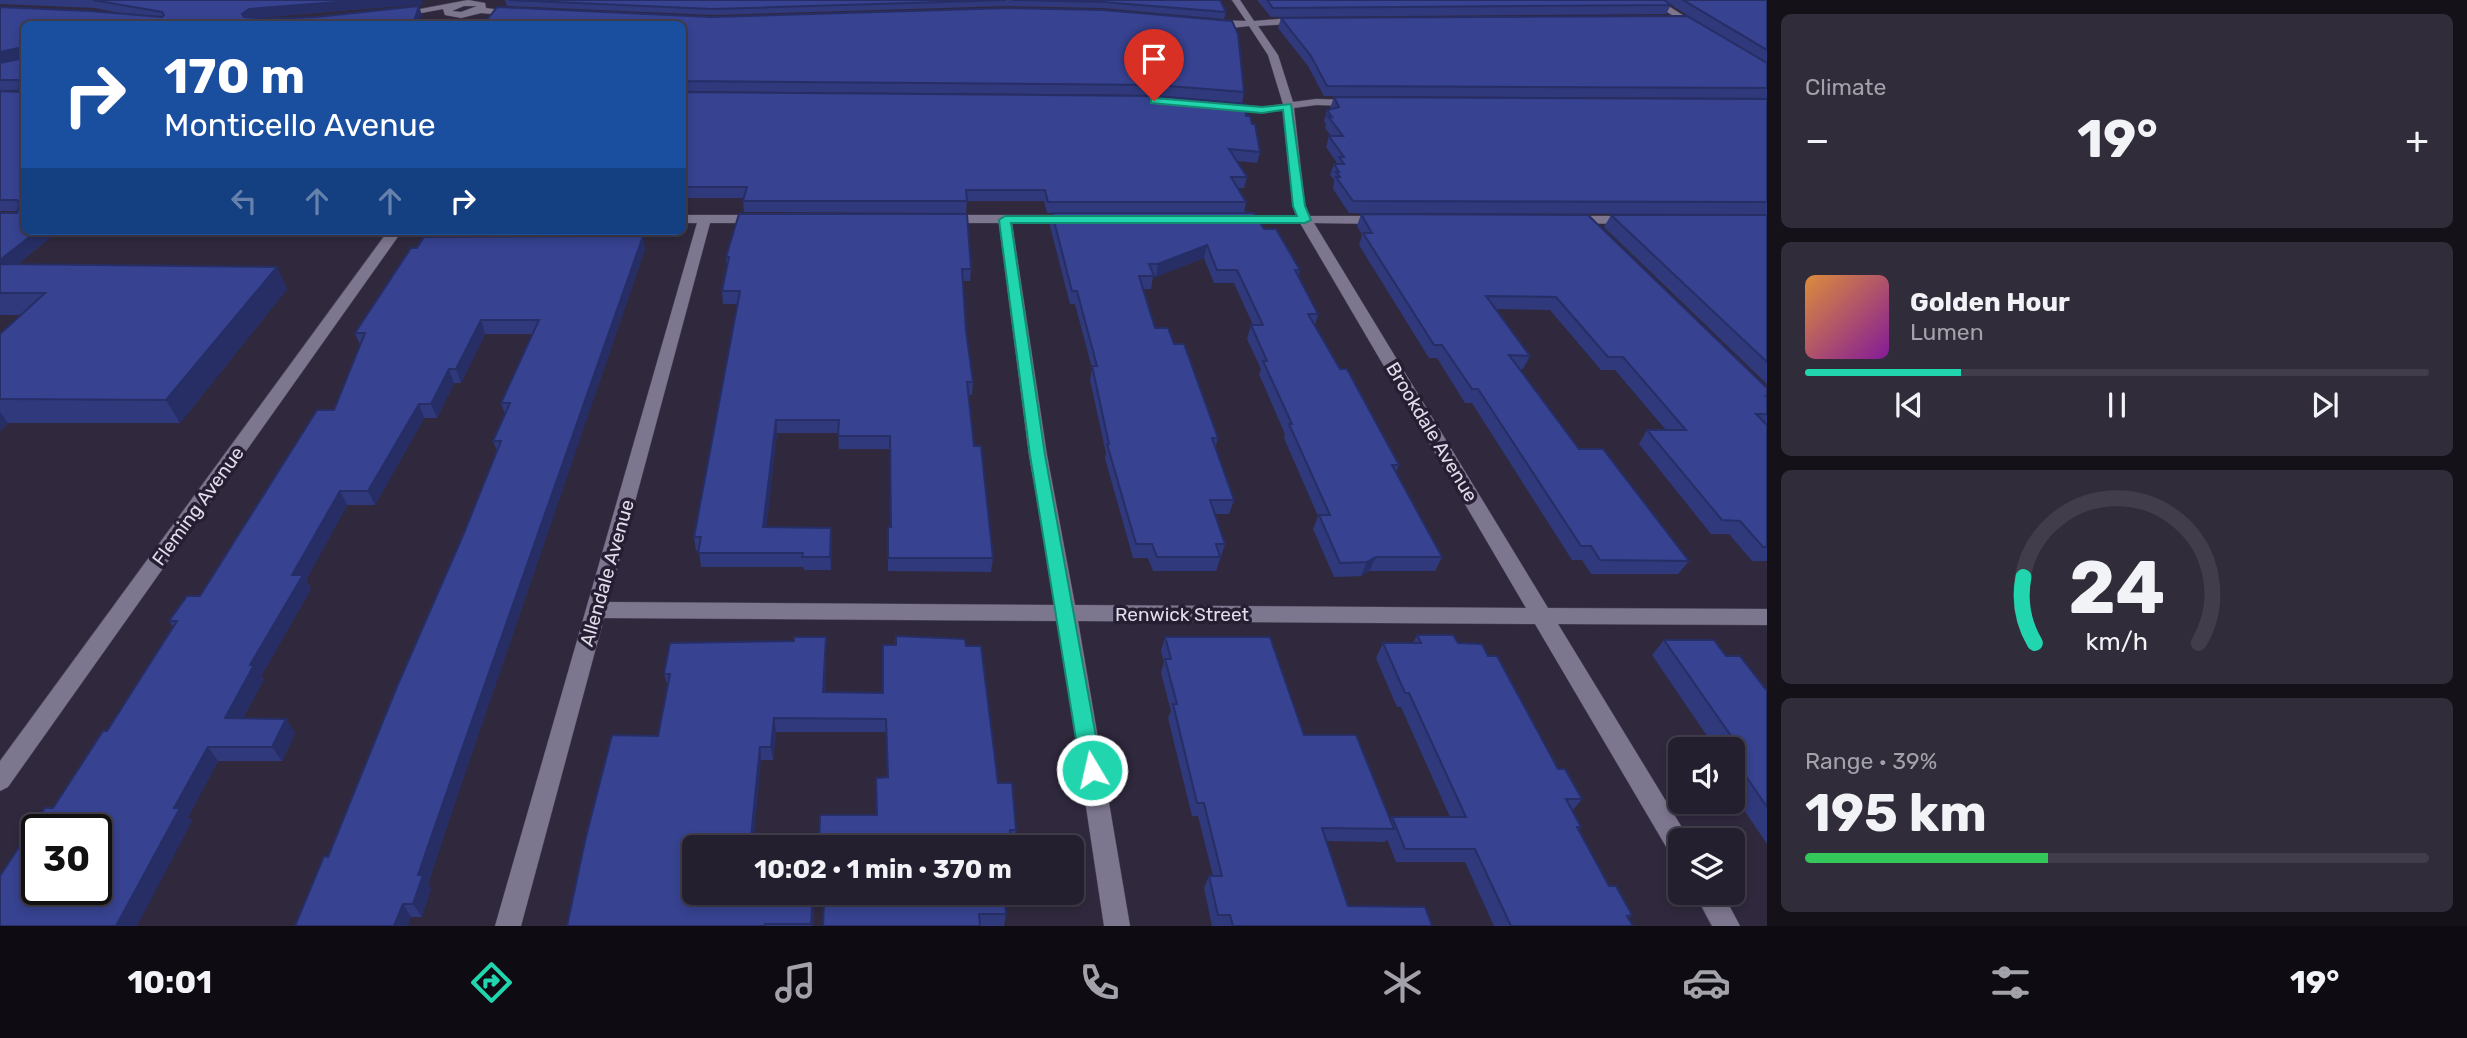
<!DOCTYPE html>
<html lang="en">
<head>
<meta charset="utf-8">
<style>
  :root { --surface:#241f2e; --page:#302c3a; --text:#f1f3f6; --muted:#a3a2aa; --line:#413d4a; --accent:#21d5af }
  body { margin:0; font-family:Rubik,sans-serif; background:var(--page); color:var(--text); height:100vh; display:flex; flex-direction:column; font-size:26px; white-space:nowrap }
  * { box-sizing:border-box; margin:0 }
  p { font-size:23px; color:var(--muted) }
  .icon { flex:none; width:38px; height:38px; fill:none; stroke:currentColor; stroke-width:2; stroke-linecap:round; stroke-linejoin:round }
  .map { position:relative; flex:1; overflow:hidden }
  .panel { display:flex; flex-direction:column; gap:14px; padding:14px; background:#141119; width:700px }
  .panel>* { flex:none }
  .hud { position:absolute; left:21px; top:21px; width:665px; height:214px; border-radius:10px; box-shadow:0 4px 10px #0003,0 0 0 2px var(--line); background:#1a4fa0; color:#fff; overflow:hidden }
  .controls { position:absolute; left:1668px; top:737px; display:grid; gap:14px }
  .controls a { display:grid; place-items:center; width:77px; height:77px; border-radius:10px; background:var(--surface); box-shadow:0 4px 10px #0003,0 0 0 2px var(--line); font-size:35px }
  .speed { position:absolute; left:21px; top:814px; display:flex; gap:14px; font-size:35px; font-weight:700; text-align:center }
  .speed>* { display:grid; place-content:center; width:91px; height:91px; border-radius:50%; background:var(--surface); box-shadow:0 4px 10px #0003,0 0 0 2px var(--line); line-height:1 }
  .speed .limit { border:4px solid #111; border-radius:10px; background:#fff; color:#111 }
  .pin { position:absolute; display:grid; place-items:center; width:60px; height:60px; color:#fff; margin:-72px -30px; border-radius:50% 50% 50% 0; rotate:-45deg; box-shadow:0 0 7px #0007 }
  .pin .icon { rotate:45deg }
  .me { position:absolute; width:77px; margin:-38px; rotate:351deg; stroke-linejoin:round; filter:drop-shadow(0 0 5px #0008) }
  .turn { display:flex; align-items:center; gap:24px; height:147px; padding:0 28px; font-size:32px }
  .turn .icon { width:91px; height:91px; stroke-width:2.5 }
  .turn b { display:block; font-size:49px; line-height:60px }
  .lanes { display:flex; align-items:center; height:66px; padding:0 28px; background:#0003; justify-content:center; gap:35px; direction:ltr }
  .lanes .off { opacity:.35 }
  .big { font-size:52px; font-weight:700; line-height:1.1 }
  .panel .tile { flex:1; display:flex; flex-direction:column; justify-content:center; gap:10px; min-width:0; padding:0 24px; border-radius:10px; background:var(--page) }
  .panel .dial { align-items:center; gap:0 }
  .dial svg { height:182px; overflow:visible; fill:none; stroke:var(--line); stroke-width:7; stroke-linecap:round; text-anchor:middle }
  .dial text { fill:var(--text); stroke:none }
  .song { display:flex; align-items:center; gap:21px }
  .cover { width:84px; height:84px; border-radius:10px; background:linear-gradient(135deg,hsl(30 70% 55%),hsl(290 70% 35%)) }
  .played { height:7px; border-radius:4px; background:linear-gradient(90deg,var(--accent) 25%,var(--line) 25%) }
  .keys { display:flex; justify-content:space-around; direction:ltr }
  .heat { display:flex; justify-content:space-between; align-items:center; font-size:38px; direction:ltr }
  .charge { height:10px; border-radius:5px; background:linear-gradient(90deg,#34c759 39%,var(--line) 0) }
  .trip { position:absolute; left:682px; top:835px; width:402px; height:70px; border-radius:10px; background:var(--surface); box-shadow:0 4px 10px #0003,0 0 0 2px var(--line); font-weight:700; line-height:70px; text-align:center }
  .dock { display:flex; height:112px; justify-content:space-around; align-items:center; background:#0e0c12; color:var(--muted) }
  .dock .icon { width:49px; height:49px }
  .dock .current { color:var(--accent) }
  .dock b { font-size:32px; color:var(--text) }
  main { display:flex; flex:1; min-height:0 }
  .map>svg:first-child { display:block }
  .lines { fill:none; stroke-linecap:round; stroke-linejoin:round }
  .street-casing { stroke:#4c4657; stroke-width:1 }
  .street { fill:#7d768f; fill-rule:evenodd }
  .wall { fill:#2f397c }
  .shaded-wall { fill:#262e65 }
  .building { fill:#374290; stroke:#262e65; stroke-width:2; fill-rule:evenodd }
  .route { fill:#21d5af; stroke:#158a72; stroke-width:2 }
  .labels { text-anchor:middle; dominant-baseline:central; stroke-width:7; stroke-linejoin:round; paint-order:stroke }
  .street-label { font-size:19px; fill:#e0dcea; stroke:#261f33 }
</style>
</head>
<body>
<main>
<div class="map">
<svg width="1767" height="926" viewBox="0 0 1767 926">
  <rect width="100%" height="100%" fill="#30293e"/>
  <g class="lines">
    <g class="street-casing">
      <g id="street">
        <path d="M468,0L485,3L486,8L521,13L516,16L481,13L461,18L445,15L443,9L399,17L394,14ZM464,6H477L461,12L452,11Z"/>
        <polygon points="1232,0 1240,0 1254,21 1302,17 1307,20 1302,23 1258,26 1278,55 1293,102 1316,99 1354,100 1359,103 1354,106 1316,105 1294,108 1305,206 1310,216 1382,216 1388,220 1382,224 1314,223 1548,608 1767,609 1767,625 1558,624 1689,839 1680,840 1680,859 1671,855 1535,624 1078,621 1130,926 1104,926 1058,621 604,618 521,926 495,926 697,223 682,223 682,215 759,215 765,219 759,223 710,223 608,602 1055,605 1029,455 999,223 945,223 939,219 945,215 1074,215 1079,216 1079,222 1012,223 1047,455 1075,605 1526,608 1300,223 1235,223 1229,219 1235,215 1297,216 1293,206 1283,110 1262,113 1222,109 1217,106 1222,103 1262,107 1283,104 1268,55 1249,26 1231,28 1206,23 1211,20 1246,21"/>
        <polygon points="1649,0 1659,0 1703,28 1695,30"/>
        <polygon points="1571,216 1631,216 1637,220 1631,224 1566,223 1566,217"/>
        <polygon points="388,231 402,231 8,787 0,791 0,761"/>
        <polygon points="1694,892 1722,892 1740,926 1712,926"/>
      </g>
    </g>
    <use href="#street" class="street"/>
  </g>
  <g class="wall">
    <polygon points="0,0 421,0 423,4 256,18 422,15 24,24 24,231 58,231 18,264 277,267 287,289 180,423 8,423 0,431 0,334 20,315 0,315 0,213 17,213 18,211 0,211 0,91 18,92 19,90 0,90 0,7 125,14 94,8 0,4"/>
    <polygon points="505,0 1220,0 1226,12 1224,19 1102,8 1008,6 713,15 507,6"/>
    <polygon points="1257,0 1767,0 1767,98 1324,96 1308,66 1278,28 1281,18 1727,40 1671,5 1666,14 1271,17"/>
    <polygon points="682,24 1244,92 1242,103 1154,95 682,91"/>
    <polygon points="682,92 1246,116 1260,152 1257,163 1237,161 1247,177 1244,188 1238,188 1246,202 1244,213 1264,229 1300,270 1298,277 1318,314 1315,325 1340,369 1399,465 1396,472 1442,557 1435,571 1369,571 1361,576 1334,577 1313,529 1318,516 1284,438 1285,434 1259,374 1261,369 1247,339 1251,325 1253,325 1234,283 1214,283 1204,258 1153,277 1151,289 1143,289 1155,328 1174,344 1218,438 1215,448 1234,500 1229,514 1215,514 1225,544 1216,571 1153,571 1148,558 1133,558 1105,458 1106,453 1090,380 1092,368 1075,304 1070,304 1050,226 1052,213 1058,213 1047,213 1044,201 967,201 966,213 744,212 743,201 744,198 682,198"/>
    <polygon points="1334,97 1767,99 1767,214 1349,213 1333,189 1334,180 1330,175 1334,164 1337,163 1326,147 1329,136 1331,136 1325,128 1326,124 1324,121 1327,110 1331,109 1330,108"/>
    <polygon points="1361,214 1588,215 1767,388 1767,561 1752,561 1729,534 1711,534 1639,444 1647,430 1666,430 1615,370 1601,370 1550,310 1495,309 1530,356 1523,369 1519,369 1579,449 1689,561 1678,574 1591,574 1582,560 1572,560 1472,403 1465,403 1437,358 1429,358 1359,245 1362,235 1357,226"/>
    <polygon points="1611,215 1767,215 1767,384 1604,227"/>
    <polygon points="645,249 451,814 428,884 431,888 422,917 411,917 328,857 464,533 497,451 493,441 505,414 501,403 533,334 485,334 461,383 454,383 437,418 424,418 375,505 347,505 306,580 311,589 261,676 264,679 243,718 286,719 295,733 282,761 218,761 188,817 192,821 53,808 107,731 173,627 169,621 200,596 334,410 360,345 355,333"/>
    <polygon points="726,257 971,269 970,281 963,281 966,331 973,382 972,395 969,395 974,446 993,558 991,572 888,571 888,527 891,527 890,449 839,449 838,433 777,433 766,527 832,541 831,570 804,570 803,567 701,567 699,551 696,551 694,537 737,304 723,304 722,291 727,268"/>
    <polygon points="1417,635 1458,643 1488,656 1558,769 1582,799 1572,811 1581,827 1579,830 1609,886 1632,915 1629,918 1633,926 1494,926 1465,862 1396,862 1387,839 1385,842 1326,841 1348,906 1432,926 1212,926 1204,888 1209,876 1213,876 1198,816 1192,816 1168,718 1171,711 1161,673 1164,662 1161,651 1165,637 1304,735 1390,820 1392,817 1450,817 1401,707 1397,707 1376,658 1383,643 1413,643"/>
    <polygon points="826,637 826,650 825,692 883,693 966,646 998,783 1016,830 1014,842 1011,842 1011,847 819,847 820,815 877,815 887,777 886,732 776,732 773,760 761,760 695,892 815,892 813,926 567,926 658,736 668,687 664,674 794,641"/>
    <polygon points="1664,640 1726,656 1767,691 1767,844 1732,792 1732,749 1716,749 1652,655"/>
    <polygon points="889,892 1014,892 1013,897 1005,897 1006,914 1004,926 823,926 890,902"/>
  </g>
  <g class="shaded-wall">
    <polygon points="363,0 421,0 423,4 253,18 245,24 242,14 249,9"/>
    <polygon points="419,6 422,15 418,24 413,24"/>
    <polygon points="18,48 23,57 0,63 0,52"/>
    <polygon points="37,231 58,231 5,274 0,265 0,260"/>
    <polygon points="643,236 645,249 451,814 428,884 431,888 422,917 413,904 418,875"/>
    <polygon points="1207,245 1204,258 1156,277 1158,264"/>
    <polygon points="277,267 287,289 180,423 166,400"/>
    <polygon points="481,320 485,334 461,383 456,369"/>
    <polygon points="449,369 454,383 437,418 431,404"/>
    <polygon points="419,404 424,418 375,505 368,491"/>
    <polygon points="0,412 8,423 0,431"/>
    <polygon points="776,420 777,433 765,540 763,527"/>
    <polygon points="340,491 347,505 306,580 311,589 261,676 264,679 236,732 225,718 292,575"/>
    <polygon points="831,528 832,541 831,570 830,557"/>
    <polygon points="1376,557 1369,571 1361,576 1367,562"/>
    <polygon points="826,637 826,650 824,706 823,692"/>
    <polygon points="774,718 776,732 773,760 771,747"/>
    <polygon points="286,719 295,733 282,761 272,747"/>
    <polygon points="208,747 218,761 188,817 192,821 137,926 116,926 174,808"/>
    <polygon points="760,747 761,760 753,847 750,847"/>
    <polygon points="813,892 815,892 813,926 811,926"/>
    <polygon points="403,904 411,917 408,926 394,926"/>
  </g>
  <g class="building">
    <polygon points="93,0 363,0 249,9 242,14 244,17 267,19 317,17 419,6 413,24 24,24 24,231 37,231 0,260 0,213 17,213 20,203 17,200 0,200 0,91 18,92 21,83 18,80 0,80 0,63 19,59 21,50 18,48 0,52 0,7 89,11 162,17 164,15 162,12"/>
    <polygon points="509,0 1006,0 712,9"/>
    <polygon points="1012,0 1220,0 1226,12 1103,2"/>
    <polygon points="1267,0 1664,0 1671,5 1273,8"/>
    <polygon points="1683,0 1767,0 1767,50"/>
    <polygon points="497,7 712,17 1009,8 1103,10 1232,21 1238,34 1244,92 1156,85 682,81 682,24 484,24"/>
    <polygon points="1687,16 1767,63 1767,88 1327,86 1311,56 1281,18"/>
    <polygon points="682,92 1156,96 1245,104 1246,116 1250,116 1252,124 1255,124 1260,152 1229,149 1247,177 1231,177 1246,202 1048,202 1045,190 966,190 967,201 743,201 747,187 682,187"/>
    <polygon points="1334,97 1767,99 1767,202 1353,201 1336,177 1340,177 1336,172 1339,172 1334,164 1344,164 1339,157 1344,157 1329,136 1343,136 1328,116 1332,117 1327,110 1339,107"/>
    <polygon points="1052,213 1254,213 1264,229 1276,229 1300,270 1295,270 1318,314 1308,314 1340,369 1347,369 1399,465 1392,465 1442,557 1376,557 1367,562 1340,563 1319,515 1330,515 1289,424 1292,424 1263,361 1267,361 1251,325 1263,325 1237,270 1217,270 1207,245 1158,264 1149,264 1154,276 1139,276 1155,328 1168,328 1174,344 1184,344 1218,438 1212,438 1234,500 1210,500 1225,544 1216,544 1220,557 1157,557 1152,544 1136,544 1107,444 1109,444 1092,366 1097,366 1077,291 1072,291"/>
    <polygon points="739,214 967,214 971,269 962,269 966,331 973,382 967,382 974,446 981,446 993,558 888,558 888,527 891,527 890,436 838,436 839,420 776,420 763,527 831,528 830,557 802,557 803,553 698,553 701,537 694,537 740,291 722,291 729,257 726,257"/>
    <polygon points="1361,214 1588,215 1767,388 1767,396 1766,396 1767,397 1767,414 1756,414 1767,425 1767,547 1763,547 1740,521 1722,520 1647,430 1686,430 1623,357 1608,357 1556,297 1486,296 1530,356 1509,355 1579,449 1603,449 1689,561 1600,560 1591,546 1581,546 1478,389 1472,389 1442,345 1434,345 1363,233 1372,233"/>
    <polygon points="1611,215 1767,215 1767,362"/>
    <path d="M643,236L444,800L418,875H423L413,904H403L394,926H295L324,856L328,857L396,689L464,533L501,441H493L510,403H501L539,320H481L456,369H449L431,404H419L368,491H340L292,575H303L250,665H254L225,718L286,719L272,747H208L174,808H180L116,926H0V876L45,808H53L103,731H107L177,621H169L187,596H200L317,410H334L365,333H355L411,248H417L424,237ZM37,830H96V889H37Z"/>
    <polygon points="0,264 277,267 166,400 0,399 0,334 45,293 0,293"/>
    <polygon points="1417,635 1453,635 1458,643 1482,644 1488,656 1497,656 1558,769 1565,769 1582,799 1566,799 1581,827 1577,827 1609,886 1616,886 1632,915 1627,916 1633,926 1511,926 1475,849 1405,849 1392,817 1466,817 1409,693 1405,693 1383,643 1421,643"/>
    <polygon points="896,636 965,639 966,646 981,646 998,783 1012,783 1016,830 1010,830 1011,847 889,847 889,846 819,845 820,815 877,815 876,778 888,777 886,719 774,718 771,747 760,747 750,847 695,847 695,892 813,892 811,924 765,924 765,926 567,926 585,841 612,735 658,736 670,674 664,674 670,643 794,641 794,637 826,637 823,692 883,693 883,645 896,645"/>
    <polygon points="1165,637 1270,637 1304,735 1356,735 1394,829 1322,828 1348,906 1425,907 1432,926 1233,926 1230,915 1218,915 1209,876 1222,876 1204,803 1197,803 1173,704 1177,704 1165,659 1171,659"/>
    <polygon points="1664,640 1714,640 1726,656 1740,656 1767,691 1767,807 1732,756 1732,753 1743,753"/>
    <polygon points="890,892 1004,892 1006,914 979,914 980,926 823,926 824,902 890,902"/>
  </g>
  <polygon class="route" points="1154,98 1262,107 1291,104 1305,206 1311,220 1305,223 1011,223 1045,455 1102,770 1099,776 1092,779 1084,776 1081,770 1030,455 999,220 1005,216 1297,216 1293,206 1283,110 1262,113 1151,103 1151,99"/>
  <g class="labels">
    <g class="street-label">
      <text transform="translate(1432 432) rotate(59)">Brookdale Avenue</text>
      <text transform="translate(198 506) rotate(-54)">Fleming Avenue</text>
      <text transform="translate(607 573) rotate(-74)">Allendale Avenue</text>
      <text x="1182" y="614">Renwick Street</text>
    </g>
  </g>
</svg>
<div class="controls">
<a><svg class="icon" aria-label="sound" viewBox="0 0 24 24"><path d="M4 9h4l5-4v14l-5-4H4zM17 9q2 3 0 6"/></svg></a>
<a><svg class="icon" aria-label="layers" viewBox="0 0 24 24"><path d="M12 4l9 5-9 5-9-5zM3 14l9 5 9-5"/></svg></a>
</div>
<div class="speed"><div class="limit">30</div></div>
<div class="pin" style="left:1154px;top:101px;background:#d93025"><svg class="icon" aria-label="arrive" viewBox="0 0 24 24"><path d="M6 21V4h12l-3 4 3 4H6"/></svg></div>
<svg class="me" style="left:1092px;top:770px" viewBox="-20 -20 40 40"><circle r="17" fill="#21d5af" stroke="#fff" stroke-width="3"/><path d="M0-11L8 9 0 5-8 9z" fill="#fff"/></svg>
<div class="trip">10:02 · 1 min · 370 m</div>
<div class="hud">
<div class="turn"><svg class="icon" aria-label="right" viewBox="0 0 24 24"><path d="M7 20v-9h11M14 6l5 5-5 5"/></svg><div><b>170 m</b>Monticello Avenue</div></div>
<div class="lanes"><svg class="icon off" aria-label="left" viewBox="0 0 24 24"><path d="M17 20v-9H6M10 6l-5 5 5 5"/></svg><svg class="icon off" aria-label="ahead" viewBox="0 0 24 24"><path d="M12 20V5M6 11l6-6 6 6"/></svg><svg class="icon off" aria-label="ahead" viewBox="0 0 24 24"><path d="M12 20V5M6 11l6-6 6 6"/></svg><svg class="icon" aria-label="right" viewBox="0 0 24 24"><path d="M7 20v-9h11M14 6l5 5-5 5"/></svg></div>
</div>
</div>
<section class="panel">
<div class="tile"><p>Climate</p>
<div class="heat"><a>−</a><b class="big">19°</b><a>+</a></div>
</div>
<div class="tile">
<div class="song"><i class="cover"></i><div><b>Golden Hour</b><p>Lumen</p></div></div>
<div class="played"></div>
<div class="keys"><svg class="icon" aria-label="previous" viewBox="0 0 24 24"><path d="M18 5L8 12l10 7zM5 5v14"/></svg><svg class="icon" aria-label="pause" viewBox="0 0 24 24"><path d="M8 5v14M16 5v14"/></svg><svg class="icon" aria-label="next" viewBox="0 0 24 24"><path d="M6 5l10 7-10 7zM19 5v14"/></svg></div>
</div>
<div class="tile dial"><svg viewBox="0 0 100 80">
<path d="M14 69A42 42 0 1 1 86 69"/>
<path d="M14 69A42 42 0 0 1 9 40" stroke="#21d5af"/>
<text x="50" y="56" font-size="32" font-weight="700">24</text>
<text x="50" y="72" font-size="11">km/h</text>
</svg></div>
<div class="tile"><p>Range · 39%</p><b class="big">195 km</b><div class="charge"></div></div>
</section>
</main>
<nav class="dock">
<b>10:01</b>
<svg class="icon current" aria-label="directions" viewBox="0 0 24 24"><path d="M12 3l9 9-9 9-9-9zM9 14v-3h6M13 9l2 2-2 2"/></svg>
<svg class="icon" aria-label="music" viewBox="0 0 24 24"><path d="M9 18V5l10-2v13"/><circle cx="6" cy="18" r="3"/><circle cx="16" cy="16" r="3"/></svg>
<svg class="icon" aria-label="phone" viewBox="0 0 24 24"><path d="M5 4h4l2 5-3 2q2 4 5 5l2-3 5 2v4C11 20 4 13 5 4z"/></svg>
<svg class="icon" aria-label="climate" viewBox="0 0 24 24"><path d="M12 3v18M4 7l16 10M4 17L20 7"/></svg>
<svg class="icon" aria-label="car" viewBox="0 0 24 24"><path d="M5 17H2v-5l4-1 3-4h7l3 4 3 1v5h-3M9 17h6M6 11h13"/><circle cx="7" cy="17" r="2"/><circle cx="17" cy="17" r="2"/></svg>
<svg class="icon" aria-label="filters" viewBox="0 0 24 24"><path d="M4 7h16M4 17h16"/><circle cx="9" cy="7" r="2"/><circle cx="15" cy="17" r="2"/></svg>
<b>19°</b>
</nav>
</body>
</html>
